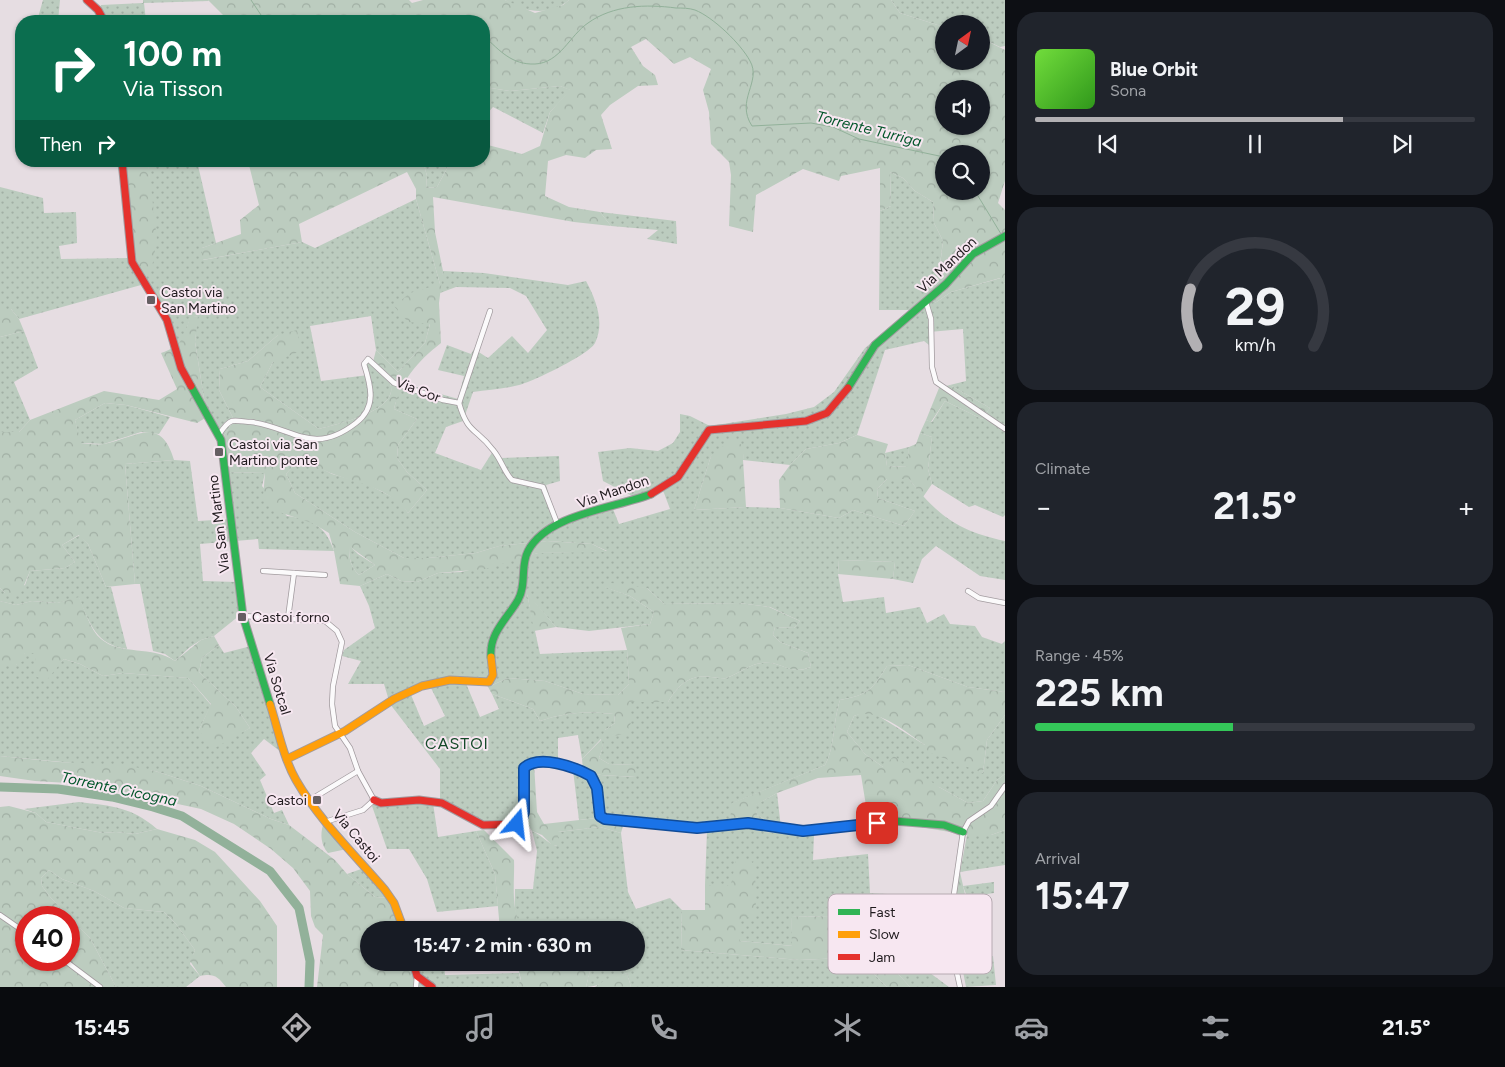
<!DOCTYPE html>
<html lang="en">
<head>
<meta charset="utf-8">
<style>
  :root { --surface:#171b24; --page:#20242c; --text:#f1f3f6; --muted:#9ea1a6; --line:#363941; --accent:#b2b0b3 }
  body { margin:0; font-family:Figtree,sans-serif; background:var(--page); color:var(--text); height:100vh; display:flex; flex-direction:column; font-size:19px; white-space:nowrap }
  * { box-sizing:border-box; margin:0 }
  p { font-size:16px; color:var(--muted) }
  .icon { flex:none; width:28px; height:28px; fill:none; stroke:currentColor; stroke-width:2; stroke-linecap:round; stroke-linejoin:round }
  .map { position:relative; flex:1; overflow:hidden }
  .sheet { display:flex; flex-direction:column; gap:12px; padding:12px; background:#0d0f14; width:500px }
  .sheet>* { flex:none }
  .hud { position:absolute; left:15px; top:15px; width:475px; height:152px; border-radius:20px; box-shadow:0 1px 4px #0004; background:#0b6e4f; color:#fff; overflow:hidden }
  .needle { width:32px; rotate:33deg }
  .buttons { position:absolute; left:935px; top:15px; display:grid; gap:10px }
  .buttons a { display:grid; place-items:center; width:55px; height:55px; border-radius:50%; background:var(--surface); box-shadow:0 1px 4px #0004; font-size:25px }
  .speed { position:absolute; left:15px; top:906px; display:flex; gap:10px; font-size:25px; font-weight:700; text-align:center }
  .speed>* { display:grid; place-content:center; width:65px; height:65px; border-radius:50%; background:var(--surface); box-shadow:0 1px 4px #0004; line-height:1 }
  .speed .limit { border:8px solid #d22; background:#fff; color:#111 }
  .pin { position:absolute; display:grid; place-items:center; width:42px; height:42px; color:#fff; margin:-21px; border-radius:10px; box-shadow:0 2px 8px #0006 }
  .me { position:absolute; width:55px; margin:-28px; rotate:17deg; stroke-linejoin:round; filter:drop-shadow(0 0 4px #0008) }
  .turn { display:flex; align-items:center; gap:18px; height:105px; padding:0 25px; font-size:22px }
  .turn .icon { width:65px; height:65px; stroke-width:2.5 }
  .turn b { display:block; font-size:35px; line-height:42px }
  .then { display:flex; align-items:center; height:48px; padding:0 25px; background:#0003; gap:10px; font-size:19px }
  .big { font-size:38px; font-weight:700; line-height:1.1 }
  .sheet .widget { flex:1; display:flex; flex-direction:column; justify-content:center; gap:8px; min-width:0; padding:0 18px; border-radius:20px; background:var(--page) }
  .sheet .dial { align-items:center; gap:0 }
  .dial svg { height:130px; overflow:visible; fill:none; stroke:var(--line); stroke-width:7; stroke-linecap:round; text-anchor:middle }
  .dial text { fill:var(--text); stroke:none }
  .song { display:flex; align-items:center; gap:15px }
  .cover { width:60px; height:60px; border-radius:8px; background:linear-gradient(135deg,hsl(100 70% 55%),hsl(110 70% 35%)) }
  .played { height:5px; border-radius:2px; background:linear-gradient(90deg,var(--accent) 70%,var(--line) 70%) }
  .keys { display:flex; justify-content:space-around; direction:ltr }
  .heat { display:flex; justify-content:space-between; align-items:center; font-size:28px; direction:ltr }
  .charge { height:8px; border-radius:4px; background:linear-gradient(90deg,#34c759 45%,var(--line) 0) }
  .trip { position:absolute; left:360px; top:921px; width:285px; height:50px; border-radius:25px; background:var(--surface); box-shadow:0 1px 4px #0004; font-weight:700; line-height:50px; text-align:center }
  .dock { display:flex; height:80px; justify-content:space-around; align-items:center; background:#090b0e; color:var(--muted) }
  .dock .icon { width:35px; height:35px }
  .dock .selected { color:var(--accent) }
  .dock b { font-size:22px; color:var(--text) }
  main { display:flex; flex:1; min-height:0 }
  .map>svg:first-child { display:block }
  .grass { fill:url(#grass-dots); fill-rule:evenodd }
  .forest { fill:url(#forest-crowns); fill-rule:evenodd }
  .park { fill:url(#park-tufts) }
  .lines { fill:none; stroke-linecap:round; stroke-linejoin:round }
  .stream { stroke:#92b19a; stroke-width:1 }
  .river { stroke:#92b19a; stroke-width:9 }
  .street-casing { stroke:#a29b9f; stroke-width:6 }
  .fast-casing { stroke:#a29b9f; stroke-width:9 }
  .slow-casing { stroke:#a29b9f; stroke-width:9 }
  .jam-casing { stroke:#a29b9f; stroke-width:9 }
  .street { stroke:#fbfafb; stroke-width:4.5 }
  .fast { stroke:#30b455; stroke-width:7 }
  .slow { stroke:#ff9f0a; stroke-width:7 }
  .jam { stroke:#e5322d; stroke-width:7 }
  .route-casing { stroke:#114b97; stroke-width:12 }
  .route { stroke:#1a73e8; stroke-width:9 }
  .poi-dot { fill:#655e62; stroke:#f7e7f1; stroke-width:2 }
  .labels { text-anchor:middle; dominant-baseline:central; stroke-width:4; stroke-linejoin:round; paint-order:stroke }
  .street-label { font-size:14px; fill:#1f1a1d; stroke:#f7e7f1 }
  .poi-label { font-size:14px; fill:#1f1a1d; stroke:#f7e7f1; text-anchor:start }
  .water-label { font-size:15px; font-style:italic; fill:#015529; stroke:#f7e7f1 }
  .quarter-label { font-size:16px; letter-spacing:1px; fill:#144928; stroke:#f7e7f1 }
  .key { fill:#f7e7f1; stroke:#b6aab1; stroke-width:1 }
  .key-label { font-size:14px; fill:#1f1a1d }
</style>
</head>
<body>
<main>
<div class="map">
<svg width="1005" height="987" viewBox="0 0 1005 987">
  <defs>
    <pattern id="grass-dots" width="8" height="8" patternUnits="userSpaceOnUse" patternTransform="scale(1.25)"><rect width="8" height="8" fill="#bcccbf"/><path d="M2 2h.1M6 6h.1" fill="none" stroke="#a1afa4" stroke-width="1.8" stroke-linecap="round"/></pattern>
    <pattern id="forest-crowns" width="20" height="18" patternUnits="userSpaceOnUse" patternTransform="scale(1.25)"><rect width="20" height="18" fill="#bcccbf"/><path d="M2 6a3 3 0 1 1 6 0M12 15a3 3 0 1 1 6 0" fill="none" stroke="#a1afa4"/></pattern>
    <pattern id="park-tufts" width="24" height="20" patternUnits="userSpaceOnUse" patternTransform="scale(1.25)"><rect width="24" height="20" fill="#bcccbf"/><path d="M3 7l-1-3M5 7V3M7 7l1-3M15 17l-1-3M17 17v-4M19 17l1-3" fill="none" stroke="#a1afa4"/></pattern>
  </defs>
  <rect width="100%" height="100%" fill="#e6dde2"/>
  <g class="grass">
    <polygon points="43,0 60,0 58,21 37,21"/>
    <polygon points="143,0 208,0 209,1 144,3 146,21 100,21 98,14 101,5 143,3"/>
    <path d="M505,0H569C551,16 524,13 505,0Z"/>
    <polygon points="891,0 1005,0 1005,46 1000,47 981,38 981,24 944,24 944,27 900,13"/>
    <polygon points="560,86 571,90 550,112 543,133 493,107 484,117 484,87 510,91"/>
    <path d="M148,161H197L216,243L202,248L203,260L302,242L315,248L416,199L440,284L443,271L484,273L568,285L586,281C596,300 605,322 595,343C590,354 532,382 519,385C504,389 488,390 473,392L463,421L446,427L435,453L481,470L495,448L501,458L559,456L560,481L546,485L559,526L613,509L619,524L670,509L661,485L634,497L603,481L598,452L630,448L658,451L673,443L680,432V414L690,416L710,426L786,414L814,407L834,392L865,348L909,310H879L880,211L891,206L890,172L903,178L915,191L933,202L934,223L943,241L935,303L951,292L1001,278L1005,284V515L1003,517L975,505L969,507L932,484L928,469L932,437L920,433L926,420L932,422L945,401L982,419L990,408L950,385L966,381L963,329L929,332V345L924,341L885,350L857,435L839,443L806,449L790,465L743,460L744,447L711,456L694,510L746,507L780,508L839,518L853,510L904,526L915,511L878,498L877,489L887,479H909C938,516 958,531 1005,541V580L980,576L936,546L922,559L913,583L893,579L895,562L839,560L838,574L843,602L884,597L886,613L920,607L927,623L944,614L950,624L975,626L982,637L1002,644L1005,641V692L968,687L908,665L887,666C872,690 868,695 840,700C833,721 835,748 825,765L733,803L729,828L773,833L781,828L757,815L755,805L777,793L781,828L814,835L813,860L868,854L870,893L905,895L907,909L951,919L957,929L961,955L932,953L926,970L949,987H910L891,966L854,943V920L831,916L791,917L793,946L740,941V919L731,885H705L707,830L597,818L579,820L573,770H583L601,775L635,777V765L609,764L599,758L603,747L601,739L582,759L578,735L558,738V766L534,764L527,775L525,821L506,826L482,827L440,801V769L390,704L384,684H348L361,661L342,656L344,650L375,628L369,606L360,586L387,574L401,581L417,582L438,573L461,572L538,553L607,551L592,544L547,541L499,546L476,553L428,558H404L355,532L295,493L286,474L293,466L297,456L332,474L367,484L400,501L408,513L427,490L407,472L397,458L398,445L417,419L394,409L398,393L403,383L458,399L464,376L438,370L447,345L471,354L474,349L488,358L512,336L528,353L547,330L526,296L510,288L456,287L440,293V285L425,343L398,372L376,350L371,316L310,326L321,381L368,375L364,362H373C378,368 388,376 390,383C401,411 336,424 319,429L260,387L273,362L278,335L248,361L220,369L219,390L234,420L222,439L207,417L195,342L197,316L190,318L184,338L171,350C168,323 157,306 141,285L19,319L11,309H0V187L43,198L44,213L76,212L77,243L59,246L61,259L129,258L151,198ZM605,587L647,588L664,604L739,603L770,607L800,621L794,628L775,627L773,635L780,642L808,653L811,667C789,676 783,661 762,663C749,664 739,674 726,678C722,679 715,677 711,677C690,674 678,685 668,702H629L613,736L605,730L615,723L614,714C588,711 566,712 540,721L533,709L492,694L499,709L480,717L465,681L487,684L488,687L508,678L545,681L583,694L618,695L629,684L627,650L540,654L527,594L556,627L589,631L650,624L654,612L630,596ZM428,682L445,716L424,726L409,690Z"/>
    <polygon points="423,161 451,161 437,187 426,188 427,176"/>
    <polygon points="600,212 676,221 677,244 647,239 658,230 611,226"/>
    <polygon points="24,331 38,368 14,382 30,420 19,432 0,432 0,337"/>
    <polygon points="105,403 126,405 170,417 159,434 141,432 104,444 80,443 75,420"/>
    <polygon points="909,447 908,467 887,466 885,453"/>
    <path d="M174,460L190,461L198,521L231,519L226,472L265,473L262,486L287,516C313,519 326,527 334,551L259,549L258,539L200,544L203,581L237,582L240,615L214,636L201,640L190,647L175,661L165,654L153,651L140,584H135L125,464Z"/>
    <path d="M80,535L88,544L106,587H111L127,649C96,645 90,624 79,598L57,603L32,601L16,605L0,601V588L5,593L25,585L30,571L65,568L75,562L62,545Z"/>
    <path d="M349,545L358,554L375,565L359,575C350,566 349,558 349,545Z"/>
    <polygon points="219,645 224,653 255,645 285,755 264,739 251,753 266,775 260,780 274,813 282,810 289,825 271,819 201,786 155,771 0,756 0,665 16,665 25,653 36,653 53,670 64,659 80,664 103,676 123,673 188,678 211,705 199,730 244,731 250,728 236,707 199,672 202,658"/>
    <polygon points="864,712 877,715 925,745 983,773 987,740 1005,715 1005,774 997,780 983,801 968,803 939,787 883,767 865,754 847,732 854,716"/>
    <polygon points="378,801 433,803 438,837 476,831 495,874 498,906 437,912 427,879 409,849 387,849 372,806"/>
    <path d="M79,802C112,806 132,807 157,829L135,834L116,832L103,833L46,822L36,813L24,809Z"/>
    <path d="M600,827L621,833L628,892L636,909L670,898L682,910L681,950L799,960L843,958L871,971L887,987H631L627,973C614,978 599,987 586,987L592,963L636,962V930H526C512,920 515,905 515,889H533L537,851L532,831C542,835 548,844 557,846L558,832Z"/>
    <polygon points="1005,830 1005,865 960,872 967,835 991,835"/>
    <polygon points="364,868 389,898 375,897 347,874"/>
    <polygon points="49,870 62,879 94,891 124,908 164,912 176,924 195,950 190,964 200,976 186,987 116,987 90,938 51,898 42,886 41,878"/>
    <polygon points="994,882 994,893 967,897 963,886"/>
    <polygon points="993,956 996,985 966,987 961,961"/>
    <polygon points="415,963 444,963 445,975 519,973 521,981 517,987 414,987"/>
  </g>
  <g class="forest">
    <path d="M208,0H409L412,3L423,0H505L535,13L563,5L569,0H891L900,13L944,27V61H981V38L1005,50V181L998,203L1005,210V284L1000,278L951,292L935,303L926,294L940,266L943,241L934,223L933,202L915,191L903,178L890,172L891,206L880,211V168L841,176L839,181L803,169L756,195L753,232L729,226L731,175L729,162L711,144L709,112L703,90L711,69L690,57L674,64L646,39L631,47L643,66L655,75L658,85L638,86L610,105L601,115L612,149L596,150L585,158L566,155L548,161L545,196L569,207L600,212L611,226L574,222L433,197L435,232L443,271L439,303L441,343C418,361 401,380 394,409L417,419L398,445L397,458L407,472L427,490L408,513C390,488 360,484 333,474C321,470 309,462 297,457L293,466L286,474L295,493L355,532L404,558H428L476,553L499,546L547,541L592,544L608,552L538,553L485,569L438,573L417,582L401,581L387,574L360,586L340,584L334,551L329,533L312,523L273,510L263,498L265,473L226,472L222,439L234,420L219,390L220,369L248,361L278,335L297,330L301,351L273,362L260,387L319,429C336,424 401,411 390,383C387,376 378,368 373,362L376,350L398,372L425,343L430,324L408,322L394,306L410,293L440,284L416,199V189L407,172L299,224L302,242L202,260V248L241,234L240,220L259,205L248,161H423L427,176L426,188L437,187L451,161H484V144L522,154L540,146L550,112L570,90L560,86L510,91L484,87V21H229ZM944,89H981V126H944ZM944,154H981V191H944ZM349,546L375,565L359,575C350,566 349,558 349,546Z"/>
    <polygon points="116,161 148,161 157,240 152,267 141,285 129,258 122,182"/>
    <polygon points="0,309 11,309 19,319 24,331 0,337"/>
    <path d="M198,316L195,342L207,417L197,423L126,405L105,403L75,420L81,443C88,444 97,445 104,444C136,437 161,415 174,460L125,464L135,584L106,587L88,544L79,535L62,545L75,562L65,568L30,571L20,595L5,593L0,588V432H19L30,420L104,391L159,400L177,389L161,353C182,346 184,337 190,317Z"/>
    <polygon points="950,385 990,408 982,419 945,401 931,422 926,420 939,388"/>
    <polygon points="920,433 932,437 928,469 932,484 923,497 909,479 887,479 877,489 878,498 915,511 904,526 853,510 839,518 780,508 779,480 790,465 806,449 839,443 857,435 888,444 885,453 887,466 907,467 909,447 916,444"/>
    <polygon points="732,439 745,447 743,460 746,507 694,510 711,456"/>
    <polygon points="839,560 895,562 893,579 838,574"/>
    <path d="M611,583L647,588L664,604L739,603L769,607L800,621L794,628L775,627L773,635L780,642L808,653L811,667C787,676 784,661 762,663C749,664 739,674 726,678C722,679 715,677 711,677C690,674 678,685 668,702H629L631,723L625,734L613,736L603,735L605,730L615,723L614,714C588,711 566,712 540,721L533,709L492,694L488,687L508,678L545,681L583,694L618,695L629,684L627,650L621,628L650,624L654,612L630,596L604,587Z"/>
    <polygon points="527,593 556,627 534,631"/>
    <path d="M79,597C85,610 90,630 101,639C121,656 152,645 175,661L201,640L214,636L219,645L202,658L199,672L236,707L250,728L213,749L199,730L211,704L188,678L123,673L103,676L80,664L64,659L46,681L35,676L36,653H25L23,661L16,665H0V601L16,605L32,601L57,603Z"/>
    <path d="M908,665L968,687L1005,692V715L987,740L983,773L925,751V745C905,732 878,707 854,716L847,732L865,754L883,767L894,756L939,787L968,803L983,801L997,780L1005,774V830L991,835H967L868,818L861,775L818,778L777,793L756,805L757,815L781,828L773,833L729,829L732,803L825,765C835,748 833,721 840,700C868,695 872,690 887,666Z"/>
    <polygon points="602,739 603,747 599,758 609,764 635,765 636,777 601,775 583,770 582,759"/>
    <polygon points="0,756 59,762 124,765 155,771 201,786 271,819 289,825 335,860 347,874 375,897 389,898 402,930 369,930 369,962 415,963 414,987 317,987 323,935 315,927 311,916 310,891 293,868 271,849 234,824 201,809 85,784 35,781 0,776"/>
    <polygon points="534,764 537,812 544,824 597,818 624,822 621,833 600,827 558,832 558,846 552,845 542,835 532,831 525,821 525,772"/>
    <path d="M9,806L36,813L46,822L103,833L116,832L135,834L157,829L195,840L215,852L260,901L277,926V987H226C218,976 213,973 200,976L188,958L193,955L195,950L176,924L164,912L124,908L94,891L62,879L49,870L41,878L42,886L51,898L90,938L116,987H0V807ZM26,918H69V960H26Z"/>
    <path d="M484,830L514,860C515,881 509,917 526,930H500L495,874L476,831Z"/>
    <polygon points="736,860 755,862 756,916 740,919 740,941 792,946 791,917 831,916 854,920 854,944 891,966 910,987 887,987 871,971 843,958 799,960 681,950 682,910 705,910 705,885 731,885"/>
    <polygon points="960,872 972,926 957,929 951,919"/>
    <polygon points="517,963 517,962 592,963 586,987 517,987 521,980"/>
    <polygon points="627,973 631,987 595,987 605,980"/>
  </g>
  <path class="park" d="M328,824L347,849L328,853C321,845 320,835 323,825Z"/>
  <g class="lines">
    <g class="stream">
      <polyline points="251,0 265,21"/>
      <path d="M484,36C500,51 512,65 535,64C560,63 570,35 588,23C613,5 646,4 676,8C682,8 689,8 695,10C713,17 741,44 750,61C762,82 735,100 752,126L811,123L833,127L859,139L944,157"/>
      <polyline points="975,191 1001,234"/>
    </g>
    <polyline class="river" points="0,787 58,789 112,797 153,807 182,816 270,871 299,908 310,961 309,987"/>
    <g class="street-casing">
      <g id="street">
        <polyline points="926,302 931,319 932,367 936,382 1005,429"/>
        <path d="M490,311L459,403C468,435 477,428 493,450C501,459 504,472 512,480L543,487L557,523"/>
        <path d="M219,435C222,430 226,423 232,421C238,420 245,422 251,422C293,427 312,457 356,423C377,407 371,386 364,364L368,359L394,383L443,400L459,403"/>
        <polyline points="263,571 325,575"/>
        <polyline points="968,591 979,598 1005,603"/>
        <polyline points="243,616 325,621 337,631 342,642 333,686 332,704 335,726 350,748 358,771 374,800 363,810 328,821"/>
        <polyline points="288,618 294,573"/>
        <polyline points="310,800 358,771"/>
        <polyline points="0,915 26,933"/>
        <polyline points="64,960 100,987"/>
        <polyline points="416,987 417,976"/>
        <polyline points="960,987 947,927 947,914 954,894 963,832 969,821 991,806 1005,786"/>
      </g>
    </g>
    <g class="fast-casing">
      <g id="fast">
        <polyline points="191,386 221,440 243,616 270,704"/>
        <polyline points="848,388 875,345 946,284 973,254 1005,236"/>
        <path d="M491,657C489,633 507,619 518,600C527,584 520,566 528,551C547,514 616,508 651,494"/>
        <polyline points="673,826 697,828 748,823 803,831 894,821 944,825 963,832"/>
      </g>
    </g>
    <g class="slow-casing">
      <g id="slow">
        <path d="M270,704C278,729 283,757 296,780C319,820 355,855 385,890L394,903L404,930"/>
        <polyline points="287,759 345,731 394,699 422,686 450,680 489,682 493,675 491,657"/>
      </g>
    </g>
    <g class="jam-casing">
      <g id="jam">
        <polyline points="87,0 98,10 104,21"/>
        <polyline points="122,161 132,262 167,320 181,368 191,386"/>
        <polyline points="651,494 678,477 709,430 806,421 827,413 848,388"/>
        <path d="M374,800L381,803L419,800L442,803L483,825L517,824L521,822L524,812V768C545,755 571,766 591,776L597,788L600,816L605,819L673,826"/>
        <polyline points="413,962 417,976 432,987"/>
      </g>
    </g>
    <use href="#street" class="street"/>
    <use href="#fast" class="fast"/>
    <use href="#slow" class="slow"/>
    <use href="#jam" class="jam"/>
  </g>
  <g class="lines">
    <g class="route-casing">
      <path id="route" d="M517,824L521,822L524,812V768C539,754 575,767 591,776L597,788L600,816L605,819L697,828L748,823L803,831L877,823"/>
    </g>
    <use href="#route" class="route"/>
  </g>
  <g class="poi-dot">
    <rect x="146" y="295" width="10" height="10" rx="2.5"/>
    <rect x="214" y="447" width="10" height="10" rx="2.5"/>
    <rect x="237" y="612" width="10" height="10" rx="2.5"/>
    <rect x="312" y="795" width="10" height="10" rx="2.5"/>
  </g>
  <g class="labels">
    <g class="street-label">
      <text transform="translate(947 265) rotate(-43)">Via Mandon</text>
      <text transform="translate(418 390) rotate(21)">Via Cor</text>
      <text transform="translate(613 492) rotate(-19)">Via Mandon</text>
      <text transform="translate(219 524) rotate(-97)">Via San Martino</text>
      <text transform="translate(277 684) rotate(73)">Via Sotcal</text>
      <text transform="translate(356 836) rotate(50)">Via Castoi</text>
    </g>
    <g class="poi-label">
      <text x="161" y="292">Castoi via<tspan x="161" dy="16">San Martino</tspan></text>
      <text x="229" y="444">Castoi via San<tspan x="229" dy="16">Martino ponte</tspan></text>
      <text x="252" y="617">Castoi forno</text>
      <text x="307" y="800" text-anchor="end">Castoi</text>
    </g>
    <g class="water-label">
      <text transform="translate(869 129) rotate(14)">Torrente Turriga</text>
      <text transform="translate(119 789) rotate(12)">Torrente Cicogna</text>
    </g>
    <g class="quarter-label">
      <text x="457" y="743">CASTOI</text>
    </g>
  </g>
  <rect x="828" y="894" width="164" height="80" rx="8" class="key"/>
  <rect x="838" y="909" width="22" height="6" fill="#30b455"/>
  <rect x="838" y="931" width="22" height="7" fill="#ff9f0a"/>
  <rect x="838" y="954" width="22" height="6" fill="#e5322d"/>
  <g class="key-label">
    <text x="869" y="917">Fast</text>
    <text x="869" y="939">Slow</text>
    <text x="869" y="962">Jam</text>
  </g>
</svg>
<div class="buttons">
<a><svg class="needle" viewBox="-14 -14 28 28"><path d="M0-13l5 13h-10z" fill="#e53935"/><path d="M0 13l5-13h-10z" fill="#9ea1a6"/></svg></a>
<a><svg class="icon" aria-label="sound" viewBox="0 0 24 24"><path d="M4 9h4l5-4v14l-5-4H4zM17 9q2 3 0 6"/></svg></a>
<a><svg class="icon" aria-label="search" viewBox="0 0 24 24"><circle cx="10" cy="10" r="6"/><path d="M15 15l6 6"/></svg></a>
</div>
<div class="speed"><div class="limit">40</div></div>
<div class="pin" style="left:877px;top:823px;background:#d93025"><svg class="icon" aria-label="arrive" viewBox="0 0 24 24"><path d="M6 21V4h12l-3 4 3 4H6"/></svg></div>
<svg class="me" style="left:517px;top:824px" viewBox="-20 -20 40 40"><path d="M0-17L14 15 0 8-14 15z" fill="#1a73e8" stroke="#fff" stroke-width="4"/></svg>
<div class="trip">15:47 · 2 min · 630 m</div>
<div class="hud">
<div class="turn"><svg class="icon" aria-label="right" viewBox="0 0 24 24"><path d="M7 20v-9h11M14 6l5 5-5 5"/></svg><div><b>100 m</b>Via Tisson</div></div>
<div class="then">Then<svg class="icon" aria-label="right" viewBox="0 0 24 24"><path d="M7 20v-9h11M14 6l5 5-5 5"/></svg></div>
</div>
</div>
<section class="sheet">
<div class="widget">
<div class="song"><i class="cover"></i><div><b>Blue Orbit</b><p>Sona</p></div></div>
<div class="played"></div>
<div class="keys"><svg class="icon" aria-label="previous" viewBox="0 0 24 24"><path d="M18 5L8 12l10 7zM5 5v14"/></svg><svg class="icon" aria-label="pause" viewBox="0 0 24 24"><path d="M8 5v14M16 5v14"/></svg><svg class="icon" aria-label="next" viewBox="0 0 24 24"><path d="M6 5l10 7-10 7zM19 5v14"/></svg></div>
</div>
<div class="widget dial"><svg viewBox="0 0 100 80">
<path d="M14 69A42 42 0 1 1 86 69"/>
<path d="M14 69A42 42 0 0 1 10 34" stroke="#b2b0b3"/>
<text x="50" y="56" font-size="32" font-weight="700">29</text>
<text x="50" y="72" font-size="11">km/h</text>
</svg></div>
<div class="widget"><p>Climate</p>
<div class="heat"><a>−</a><b class="big">21.5°</b><a>+</a></div>
</div>
<div class="widget"><p>Range · 45%</p><b class="big">225 km</b><div class="charge"></div></div>
<div class="widget"><p>Arrival</p><b class="big">15:47</b></div>
</section>
</main>
<nav class="dock">
<b>15:45</b>
<svg class="icon selected" aria-label="directions" viewBox="0 0 24 24"><path d="M12 3l9 9-9 9-9-9zM9 14v-3h6M13 9l2 2-2 2"/></svg>
<svg class="icon" aria-label="music" viewBox="0 0 24 24"><path d="M9 18V5l10-2v13"/><circle cx="6" cy="18" r="3"/><circle cx="16" cy="16" r="3"/></svg>
<svg class="icon" aria-label="phone" viewBox="0 0 24 24"><path d="M5 4h4l2 5-3 2q2 4 5 5l2-3 5 2v4C11 20 4 13 5 4z"/></svg>
<svg class="icon" aria-label="climate" viewBox="0 0 24 24"><path d="M12 3v18M4 7l16 10M4 17L20 7"/></svg>
<svg class="icon" aria-label="car" viewBox="0 0 24 24"><path d="M5 17H2v-5l4-1 3-4h7l3 4 3 1v5h-3M9 17h6M6 11h13"/><circle cx="7" cy="17" r="2"/><circle cx="17" cy="17" r="2"/></svg>
<svg class="icon" aria-label="filters" viewBox="0 0 24 24"><path d="M4 7h16M4 17h16"/><circle cx="9" cy="7" r="2"/><circle cx="15" cy="17" r="2"/></svg>
<b>21.5°</b>
</nav>
</body>
</html>
